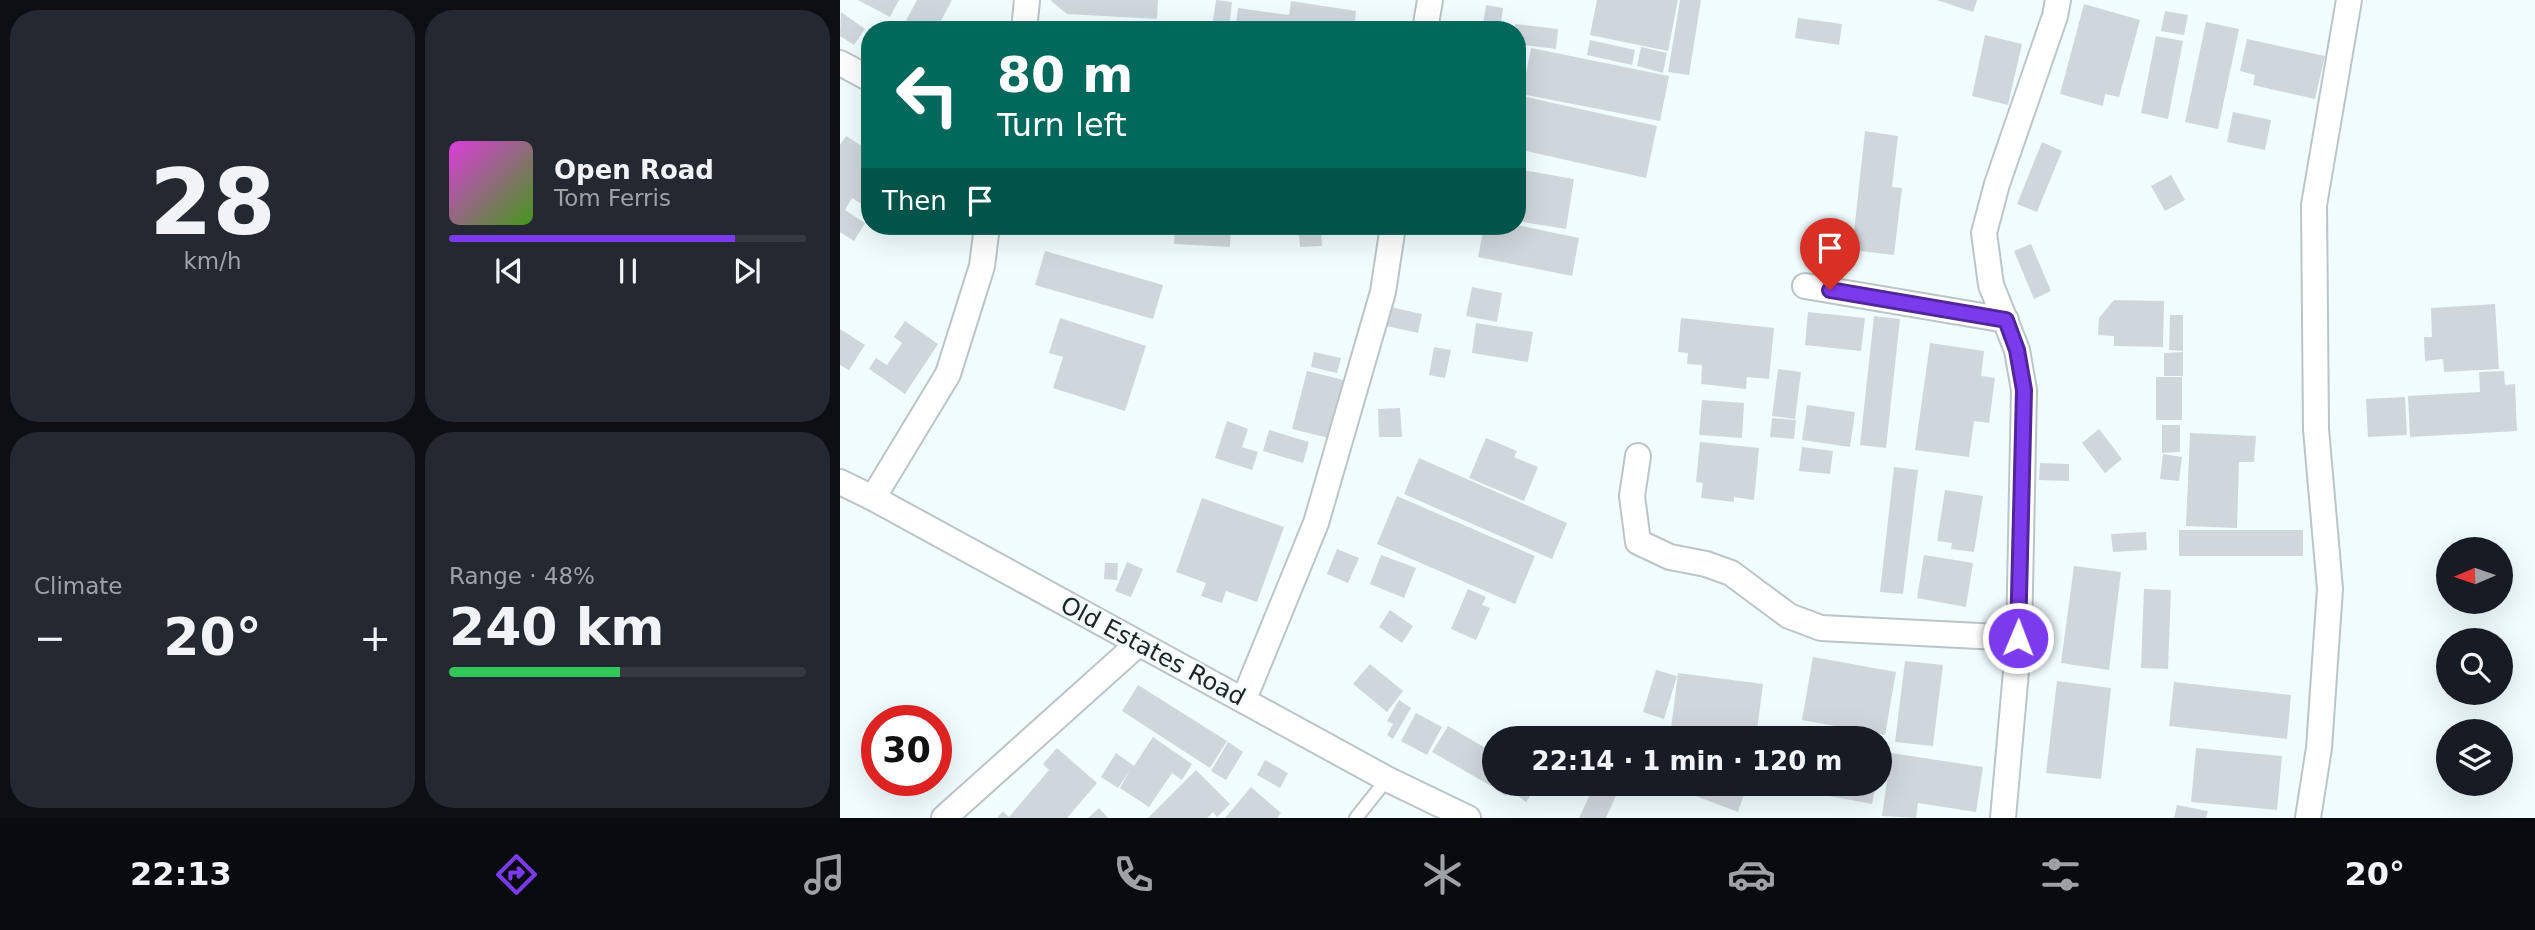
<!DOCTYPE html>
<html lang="en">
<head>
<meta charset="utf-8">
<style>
  :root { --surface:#171b24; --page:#242831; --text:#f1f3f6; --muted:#9ea1a6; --line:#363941; --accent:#7c3aed }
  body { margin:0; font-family:"DejaVu Sans",sans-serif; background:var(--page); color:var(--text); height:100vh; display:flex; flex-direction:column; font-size:26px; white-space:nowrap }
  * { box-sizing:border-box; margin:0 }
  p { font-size:23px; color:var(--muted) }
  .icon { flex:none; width:38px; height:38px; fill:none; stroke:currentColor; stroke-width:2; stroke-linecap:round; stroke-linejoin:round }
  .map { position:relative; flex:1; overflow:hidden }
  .drawer { display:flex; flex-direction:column; gap:10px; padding:10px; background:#0d0f14; width:840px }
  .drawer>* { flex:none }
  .guide { position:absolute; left:21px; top:21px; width:665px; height:214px; border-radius:28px; box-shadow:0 7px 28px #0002; background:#00695c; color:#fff; overflow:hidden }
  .needle { width:46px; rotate:268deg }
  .controls { position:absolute; left:1596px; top:537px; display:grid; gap:14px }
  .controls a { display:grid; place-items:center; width:77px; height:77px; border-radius:50%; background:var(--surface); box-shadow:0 7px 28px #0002; font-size:35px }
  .speed { position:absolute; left:21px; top:705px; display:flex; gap:14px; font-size:35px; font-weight:700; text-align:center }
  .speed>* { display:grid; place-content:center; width:91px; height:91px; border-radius:50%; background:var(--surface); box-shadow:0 7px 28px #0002; line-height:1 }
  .speed .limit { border:10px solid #d22; background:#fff; color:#111 }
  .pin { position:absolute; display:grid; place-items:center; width:60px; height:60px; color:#fff; margin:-72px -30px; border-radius:50% 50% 50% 0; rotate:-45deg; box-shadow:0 0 7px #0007 }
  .pin .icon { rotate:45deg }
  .me { position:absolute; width:77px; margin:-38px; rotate:1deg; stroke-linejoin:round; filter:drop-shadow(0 0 5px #0008) }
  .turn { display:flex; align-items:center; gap:24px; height:147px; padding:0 21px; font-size:32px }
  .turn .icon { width:91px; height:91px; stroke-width:2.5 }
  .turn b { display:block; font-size:49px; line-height:60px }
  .then { display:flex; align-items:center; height:66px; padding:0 21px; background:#0003; gap:14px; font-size:26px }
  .big { font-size:52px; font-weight:700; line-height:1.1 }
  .drawer .widget { flex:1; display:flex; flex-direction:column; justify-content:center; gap:10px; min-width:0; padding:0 24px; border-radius:28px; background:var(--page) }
  .drawer .dial { align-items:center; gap:0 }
  .dial b { font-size:91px; line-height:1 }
  .song { display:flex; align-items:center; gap:21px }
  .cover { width:84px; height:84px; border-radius:10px; background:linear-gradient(135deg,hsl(300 70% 55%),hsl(100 70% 35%)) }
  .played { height:7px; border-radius:4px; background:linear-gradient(90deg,var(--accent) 80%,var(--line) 80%) }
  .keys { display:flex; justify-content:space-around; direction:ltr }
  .heat { display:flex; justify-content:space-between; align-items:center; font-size:38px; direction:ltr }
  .charge { height:10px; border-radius:5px; background:linear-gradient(90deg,#34c759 48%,var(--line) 0) }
  .drawer .tiles { flex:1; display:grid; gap:10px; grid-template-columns:repeat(2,1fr) }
  .trip { position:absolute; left:642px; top:726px; width:410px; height:70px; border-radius:35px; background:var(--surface); box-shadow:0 7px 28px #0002; font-weight:700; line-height:70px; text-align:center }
  .dock { display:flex; height:112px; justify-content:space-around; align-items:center; background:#090b0e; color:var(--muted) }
  .dock .icon { width:49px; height:49px }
  .dock .on { color:var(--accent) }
  .dock b { font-size:32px; color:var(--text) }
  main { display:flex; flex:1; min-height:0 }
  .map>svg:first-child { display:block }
  .building { fill:#cfd7dd }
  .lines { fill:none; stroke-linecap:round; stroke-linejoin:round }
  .lane-casing { stroke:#bbc5c8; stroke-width:16 }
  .street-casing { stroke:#bbc5c8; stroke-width:28 }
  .lane { stroke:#fff; stroke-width:12 }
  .street { stroke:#fff; stroke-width:24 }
  .route-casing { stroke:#51269a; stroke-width:18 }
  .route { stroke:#7c3aed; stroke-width:12 }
  .labels { text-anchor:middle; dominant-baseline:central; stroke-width:5; stroke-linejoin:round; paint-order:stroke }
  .street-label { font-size:24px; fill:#202425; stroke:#f1fcff }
</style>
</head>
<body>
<main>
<section class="drawer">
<div class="tiles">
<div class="widget dial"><b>28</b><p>km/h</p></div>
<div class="widget">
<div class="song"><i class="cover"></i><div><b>Open Road</b><p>Tom Ferris</p></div></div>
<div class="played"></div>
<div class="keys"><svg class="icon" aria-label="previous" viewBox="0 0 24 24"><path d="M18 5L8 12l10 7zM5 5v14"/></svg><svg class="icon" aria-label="pause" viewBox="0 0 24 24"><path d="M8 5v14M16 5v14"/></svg><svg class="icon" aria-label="next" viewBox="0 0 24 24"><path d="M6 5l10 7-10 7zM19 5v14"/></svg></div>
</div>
<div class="widget"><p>Climate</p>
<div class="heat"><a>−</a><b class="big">20°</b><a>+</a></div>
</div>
<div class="widget"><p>Range · 48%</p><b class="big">240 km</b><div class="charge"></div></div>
</div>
</section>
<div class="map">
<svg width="1695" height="818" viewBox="0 0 1695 818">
  <rect width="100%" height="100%" fill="#f1fcff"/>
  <g class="building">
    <polygon points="18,0 59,0 50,17"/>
    <polygon points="77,0 112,0 96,30 61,30"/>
    <polygon points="210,0 318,0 317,19 227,14"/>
    <polygon points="376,0 392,2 389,30 350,30 351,24 372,27"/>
    <polygon points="757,0 838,0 828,51 750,35"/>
    <polygon points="840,0 861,0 849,75 828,72"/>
    <polygon points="1097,0 1137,0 1133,12"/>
    <polygon points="451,1 516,11 514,30 395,30 398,8 449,15"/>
    <polygon points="1244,4 1300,20 1279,97 1265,94 1263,106 1220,94"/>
    <polygon points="646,5 663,8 660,30 642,30"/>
    <polygon points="1325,11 1348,15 1344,35 1321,31"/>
    <polygon points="1,12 25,29 14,45 0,36"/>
    <polygon points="958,18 1002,24 999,45 955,38"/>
    <polygon points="1366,22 1399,29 1378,129 1345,122"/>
    <polygon points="675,24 718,29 716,49 677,44"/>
    <polygon points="1145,35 1182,44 1168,105 1132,96"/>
    <polygon points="1316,36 1343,41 1328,119 1301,113"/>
    <polygon points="1407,39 1485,56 1475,99 1413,85 1415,75 1400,71"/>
    <polygon points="750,40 795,50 792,65 747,55"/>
    <polygon points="801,47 827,53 823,73 797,66"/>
    <polygon points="691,48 829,76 820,121 682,94"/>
    <polygon points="677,95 817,126 806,178 677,149"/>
    <polygon points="1393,112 1431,120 1425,150 1387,142"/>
    <polygon points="1025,131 1058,136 1052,187 1062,188 1054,255 1012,250"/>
    <polygon points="6,136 30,151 24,163 30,167 30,209 12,198 5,210 25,223 14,241 0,232 0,145"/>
    <polygon points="1202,142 1222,151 1197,212 1177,204"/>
    <polygon points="677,169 734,179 726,229 677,221"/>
    <polygon points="1331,175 1345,200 1325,211 1311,186"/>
    <polygon points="677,225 739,238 732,276 638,257 644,226"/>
    <polygon points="335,226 391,226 390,247 334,244"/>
    <polygon points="474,226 496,226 494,234 473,230"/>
    <polygon points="481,232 482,246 460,247 459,234"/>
    <polygon points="1191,244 1211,291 1194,299 1174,251"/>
    <polygon points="205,251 323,285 313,319 195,285"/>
    <polygon points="632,287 662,293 657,322 626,316"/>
    <polygon points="1274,300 1324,301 1323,347 1274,346 1274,336 1258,335 1259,318"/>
    <polygon points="1655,304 1659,369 1604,372 1603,359 1585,361 1584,337 1592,337 1591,308"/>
    <polygon points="546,306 582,314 578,333 542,325"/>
    <polygon points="968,312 1025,318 1021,351 965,345"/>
    <polygon points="1330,315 1343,315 1343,351 1329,350"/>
    <polygon points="1034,316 1060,319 1046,448 1020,445"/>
    <polygon points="220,318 306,346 285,411 213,388 223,357 209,353"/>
    <polygon points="841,318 934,328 929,379 907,377 906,389 861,384 862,365 847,364 848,353 838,352"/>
    <polygon points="65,321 98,344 65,394 29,369 36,358 47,365 62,343 54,337"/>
    <polygon points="636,323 693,332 688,362 632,353"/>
    <polygon points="0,329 25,345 9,370 0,365"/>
    <polygon points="1090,343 1144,351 1141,376 1155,378 1149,423 1134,421 1129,457 1075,450"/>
    <polygon points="594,347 611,350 605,378 589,375"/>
    <polygon points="474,352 501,358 497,373 471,367"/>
    <polygon points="1343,352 1343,376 1324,376 1324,353"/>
    <polygon points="938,369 961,372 955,419 932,416"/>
    <polygon points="467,371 508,381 493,439 452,429"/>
    <polygon points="1664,371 1665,385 1675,384 1677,431 1570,437 1568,396 1640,392 1639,372"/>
    <rect x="1316" y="377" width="26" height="43"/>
    <polygon points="1565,397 1567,435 1528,437 1526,399"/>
    <polygon points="862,400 904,403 902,438 859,435"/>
    <polygon points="967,405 1015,412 1010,447 962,440"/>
    <polygon points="560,408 562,437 539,437 538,409"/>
    <polygon points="932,418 956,420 954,439 930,437"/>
    <polygon points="387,421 408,429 402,447 418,452 412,470 375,458"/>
    <polygon points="1322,425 1340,425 1340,452 1322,453"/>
    <polygon points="1259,429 1282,459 1265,473 1242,443"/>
    <polygon points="429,430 469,442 463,463 423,451"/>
    <polygon points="1350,433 1416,436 1414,462 1399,462 1397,528 1346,526"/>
    <polygon points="646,438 677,451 674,457 698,467 684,501 629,478"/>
    <polygon points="860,442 919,448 914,500 894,497 894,502 861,498 863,483 856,482"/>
    <polygon points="962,447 993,451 990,474 959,471"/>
    <polygon points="1323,454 1342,457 1339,481 1320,479"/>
    <polygon points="579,458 727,523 712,559 564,494"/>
    <polygon points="1200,463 1229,464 1229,481 1199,480"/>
    <polygon points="1054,467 1078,470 1063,594 1040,592"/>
    <polygon points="1105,490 1143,496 1134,552 1111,549 1112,543 1097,541"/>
    <polygon points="557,496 695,556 675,604 537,544"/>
    <polygon points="362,498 444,527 417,602 386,591 382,603 361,596 366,583 336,572"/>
    <rect x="1339" y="530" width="124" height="26"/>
    <polygon points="1306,532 1307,550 1273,552 1271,534"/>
    <polygon points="497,549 519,558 508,583 487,574"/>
    <polygon points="541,555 576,568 564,598 530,584"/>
    <polygon points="1084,555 1133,563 1126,607 1077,598"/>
    <polygon points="287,562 303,569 291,597 275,591"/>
    <polygon points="265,563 278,563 277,580 264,579"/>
    <polygon points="1234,566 1281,572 1269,670 1221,663"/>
    <polygon points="628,589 646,597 642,605 650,608 636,640 611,629"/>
    <polygon points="1304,589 1331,590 1328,669 1301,668"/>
    <polygon points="550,610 573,626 562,643 539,627"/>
    <polygon points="973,657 1056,672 1045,735 962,720"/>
    <polygon points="1065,661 1103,665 1093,746 1055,742"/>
    <polygon points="530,664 563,691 547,712 513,684"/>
    <polygon points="816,670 837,676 824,719 803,712"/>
    <polygon points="838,673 923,684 916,738 831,729"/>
    <polygon points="1217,681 1271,688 1261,779 1206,773"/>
    <polygon points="1334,682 1451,695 1447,739 1329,726"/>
    <polygon points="298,685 387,741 370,768 282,711"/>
    <polygon points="559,700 571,708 553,739 547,735 553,724 547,721"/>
    <polygon points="576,713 602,727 587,755 561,741"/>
    <polygon points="608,726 654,753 654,780 651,786 592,752"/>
    <polygon points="1001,732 1025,737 1025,738 999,738"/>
    <polygon points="313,737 352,764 342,780 332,773 309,807 280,788 290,770 278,788 261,777 276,753 294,766"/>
    <polygon points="388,742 403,752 386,780 371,771"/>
    <polygon points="217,748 257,783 227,818 157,818 163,811 169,817 209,770 203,764"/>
    <polygon points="1356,748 1442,756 1437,810 1351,802"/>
    <polygon points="1051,753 1143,767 1136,812 1078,803 1076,818 1042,816"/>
    <polygon points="425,760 448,773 440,788 417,775"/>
    <polygon points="356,770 390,804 377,817 373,812 367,818 308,818"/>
    <polygon points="656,784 674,784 666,796 653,788"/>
    <polygon points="680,784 698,784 686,802 674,793"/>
    <polygon points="755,784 781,784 766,818 739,818"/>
    <polygon points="824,784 904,784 907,785 898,812"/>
    <polygon points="991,784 1036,784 1032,804 989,796"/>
    <polygon points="411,787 441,813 437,818 385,818"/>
    <polygon points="1337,805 1368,811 1366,818 1334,818"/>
    <polygon points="259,808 268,818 248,818"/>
  </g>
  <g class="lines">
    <g class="lane-casing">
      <polyline id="lane" points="516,818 547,779"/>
    </g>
    <g class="street-casing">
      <g id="street">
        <polyline points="184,30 187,0"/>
        <polyline points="585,30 590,0"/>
        <polyline points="0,63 30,79"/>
        <polyline points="965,286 1166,320"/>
        <polyline points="798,456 792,496 798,542 830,557 866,564 891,573 949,616 981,628 1179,638"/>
        <polyline points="0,482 33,498 547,779 628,818"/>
        <polyline points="33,498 108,374 142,266 147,226"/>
        <polyline points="404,699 476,523 543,292 553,226"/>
        <polyline points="104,818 298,644"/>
        <polyline points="1163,818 1179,638 1184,390 1177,350 1151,285 1144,233 1157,184 1215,16 1218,0"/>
        <polyline points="1468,818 1479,748 1490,589 1476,429 1474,205 1509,0"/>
      </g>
    </g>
    <use href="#lane" class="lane"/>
    <use href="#street" class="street"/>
  </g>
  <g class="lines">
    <g class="route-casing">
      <polyline id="route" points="990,290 1166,320 1177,350 1184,390 1178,638"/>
    </g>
    <use href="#route" class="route"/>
  </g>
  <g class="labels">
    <g class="street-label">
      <text transform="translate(313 651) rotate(28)">Old Estates Road</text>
    </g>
  </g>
</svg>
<div class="controls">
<a><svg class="needle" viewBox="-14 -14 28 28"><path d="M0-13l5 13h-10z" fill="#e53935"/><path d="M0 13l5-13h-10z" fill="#9ea1a6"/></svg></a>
<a><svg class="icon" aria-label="search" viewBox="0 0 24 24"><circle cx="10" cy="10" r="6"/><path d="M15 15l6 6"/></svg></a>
<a><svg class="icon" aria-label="layers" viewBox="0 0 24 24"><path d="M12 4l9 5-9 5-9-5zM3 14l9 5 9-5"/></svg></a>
</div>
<div class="speed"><div class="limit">30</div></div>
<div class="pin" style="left:990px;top:290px;background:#d93025"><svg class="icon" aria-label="arrive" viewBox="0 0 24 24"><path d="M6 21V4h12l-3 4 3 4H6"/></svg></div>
<svg class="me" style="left:1178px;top:638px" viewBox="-20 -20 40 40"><circle r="17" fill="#7c3aed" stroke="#fff" stroke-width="3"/><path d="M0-11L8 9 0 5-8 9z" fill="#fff"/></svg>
<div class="trip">22:14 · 1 min · 120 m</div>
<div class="guide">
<div class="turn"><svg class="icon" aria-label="left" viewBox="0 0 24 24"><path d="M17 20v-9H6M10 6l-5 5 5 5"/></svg><div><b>80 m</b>Turn left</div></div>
<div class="then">Then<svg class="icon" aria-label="arrive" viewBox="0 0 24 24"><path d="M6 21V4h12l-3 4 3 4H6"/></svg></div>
</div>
</div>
</main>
<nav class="dock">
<b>22:13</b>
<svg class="icon on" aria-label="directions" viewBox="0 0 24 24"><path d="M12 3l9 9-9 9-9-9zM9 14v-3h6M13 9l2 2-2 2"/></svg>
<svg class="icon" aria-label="music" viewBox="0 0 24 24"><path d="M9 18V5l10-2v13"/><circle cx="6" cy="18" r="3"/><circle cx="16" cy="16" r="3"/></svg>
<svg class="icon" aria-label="phone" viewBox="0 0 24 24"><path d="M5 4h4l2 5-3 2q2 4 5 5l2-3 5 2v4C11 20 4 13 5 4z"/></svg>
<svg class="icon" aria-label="climate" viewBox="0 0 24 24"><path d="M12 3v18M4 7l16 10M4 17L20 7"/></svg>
<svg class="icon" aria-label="car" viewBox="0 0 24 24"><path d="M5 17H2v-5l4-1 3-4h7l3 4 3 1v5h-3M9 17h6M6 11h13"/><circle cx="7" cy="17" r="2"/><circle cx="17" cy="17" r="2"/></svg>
<svg class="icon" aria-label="filters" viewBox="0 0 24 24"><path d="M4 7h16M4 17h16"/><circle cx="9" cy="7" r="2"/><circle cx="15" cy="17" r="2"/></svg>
<b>20°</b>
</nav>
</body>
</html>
